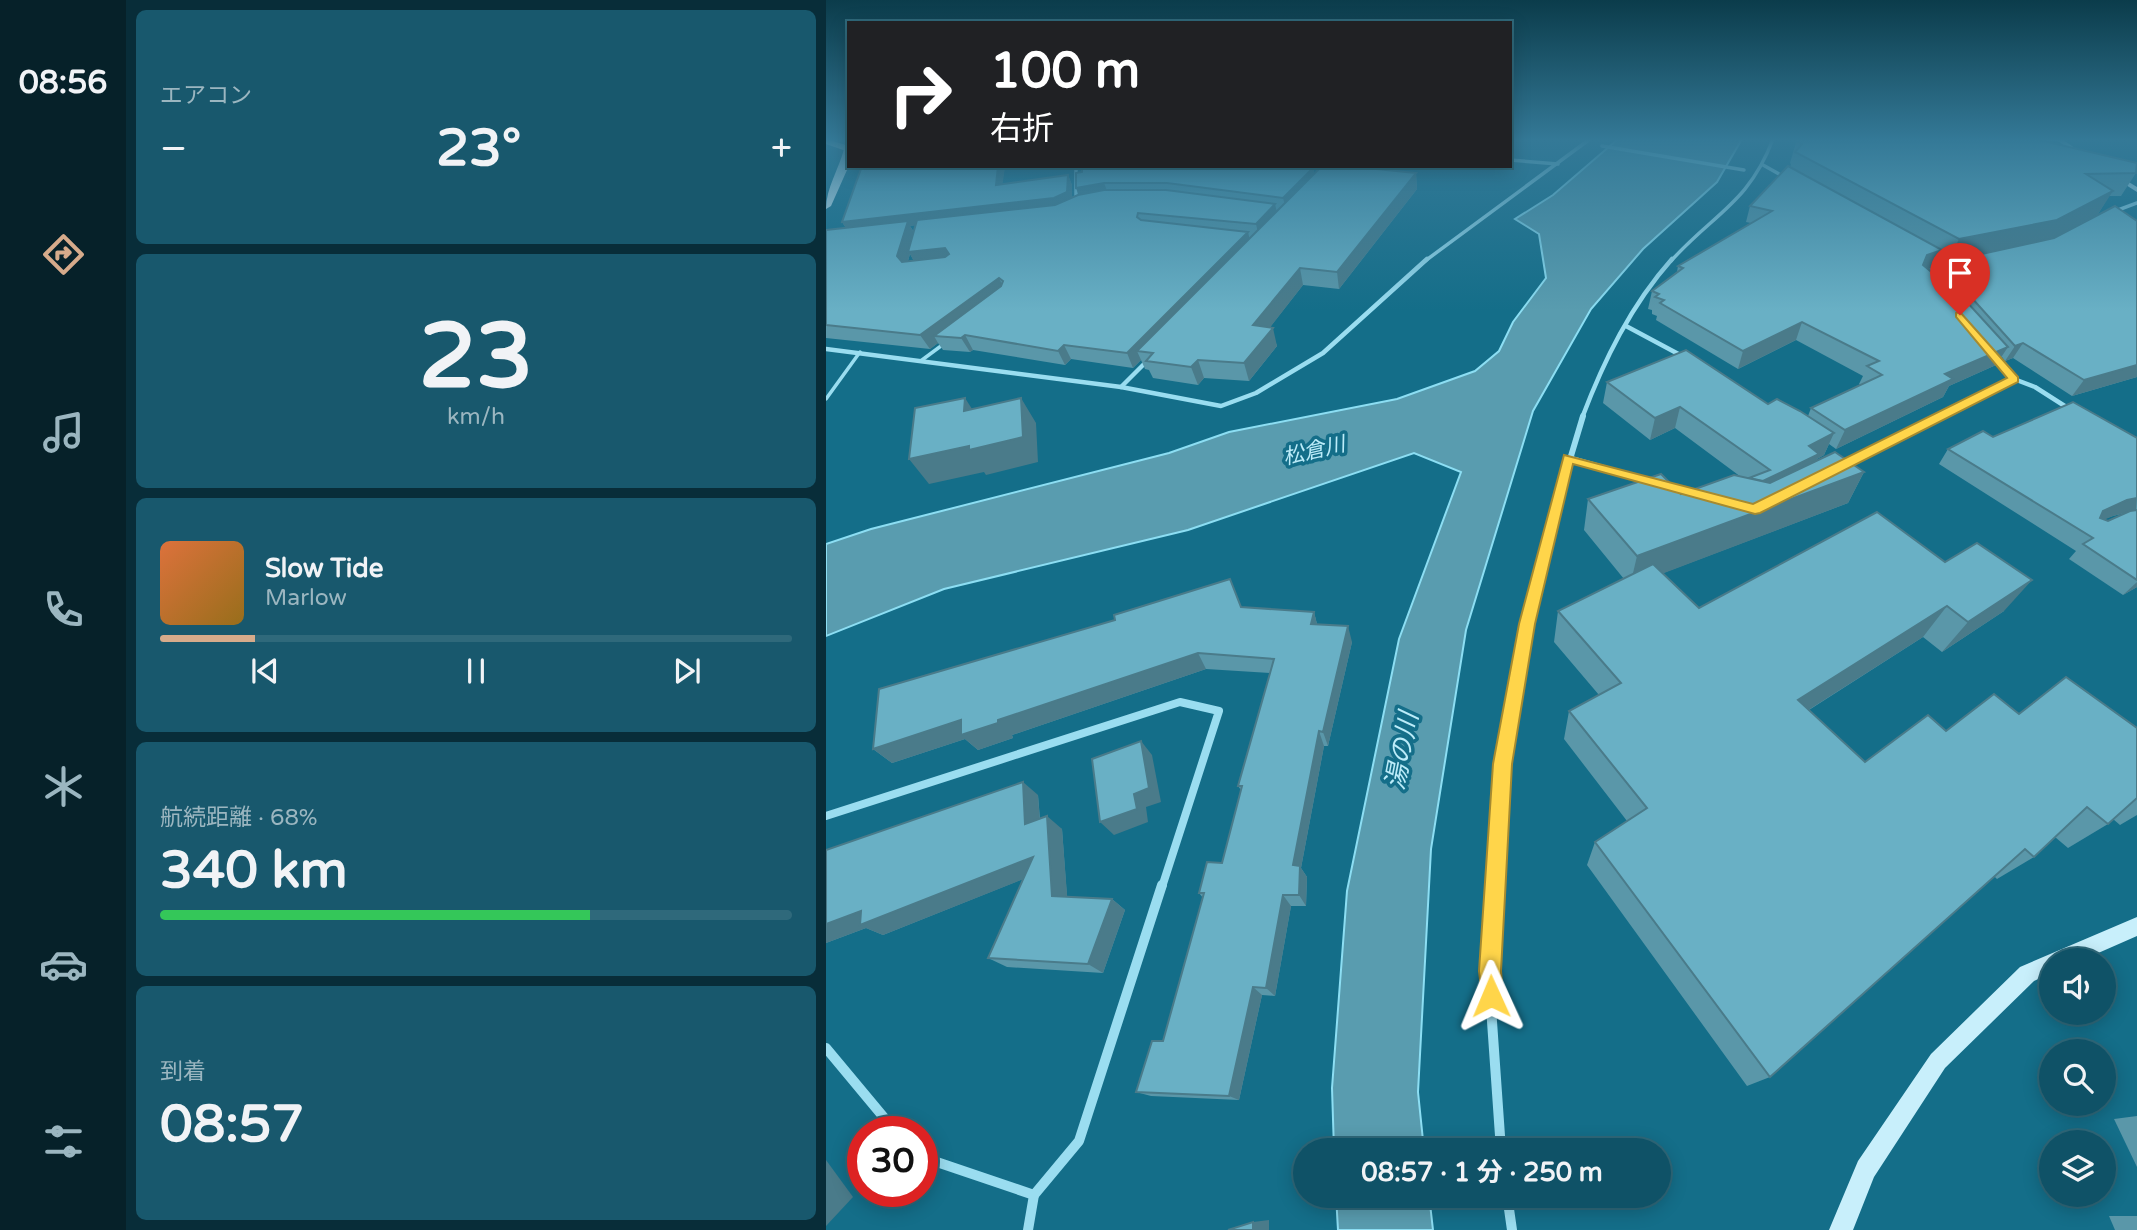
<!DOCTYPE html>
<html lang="ja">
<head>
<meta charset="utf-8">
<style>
  :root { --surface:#0f5267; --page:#18586d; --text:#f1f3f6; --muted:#9bb6c0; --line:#2f697b; --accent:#d6ab8b }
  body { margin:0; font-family:"Varela Round","Noto Sans JP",sans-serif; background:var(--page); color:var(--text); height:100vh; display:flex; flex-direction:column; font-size:26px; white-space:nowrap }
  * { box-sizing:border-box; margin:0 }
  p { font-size:23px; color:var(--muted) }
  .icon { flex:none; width:38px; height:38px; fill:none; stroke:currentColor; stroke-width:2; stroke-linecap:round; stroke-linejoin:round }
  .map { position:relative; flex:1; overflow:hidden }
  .drawer { display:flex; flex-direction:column; gap:10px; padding:10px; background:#082d39; width:700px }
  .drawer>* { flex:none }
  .guide { position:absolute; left:21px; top:21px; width:665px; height:147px; border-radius:0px; box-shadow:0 4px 18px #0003,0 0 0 2px var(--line); background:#202124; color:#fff; overflow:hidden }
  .buttons { position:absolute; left:1213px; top:948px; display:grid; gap:14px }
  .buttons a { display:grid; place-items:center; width:77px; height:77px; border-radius:50%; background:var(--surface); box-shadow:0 4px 18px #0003,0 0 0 2px var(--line); font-size:35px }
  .speed { position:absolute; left:21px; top:1116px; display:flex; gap:14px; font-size:35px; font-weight:700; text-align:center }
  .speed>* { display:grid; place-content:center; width:91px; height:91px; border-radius:50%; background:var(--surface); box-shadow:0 4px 18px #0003,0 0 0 2px var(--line); line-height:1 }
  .speed .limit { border:10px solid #d22; background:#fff; color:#111 }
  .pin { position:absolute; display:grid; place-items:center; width:60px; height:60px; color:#fff; margin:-72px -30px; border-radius:50% 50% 50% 0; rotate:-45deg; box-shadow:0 0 7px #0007 }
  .pin .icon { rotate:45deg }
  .me { position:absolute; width:77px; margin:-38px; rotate:359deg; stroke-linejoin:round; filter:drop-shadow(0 0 5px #0008) }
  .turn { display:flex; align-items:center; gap:24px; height:147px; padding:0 28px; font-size:32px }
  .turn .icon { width:91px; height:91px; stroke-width:2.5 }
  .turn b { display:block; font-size:49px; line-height:60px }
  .big { font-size:52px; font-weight:700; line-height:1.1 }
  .drawer .tile { flex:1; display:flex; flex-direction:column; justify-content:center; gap:10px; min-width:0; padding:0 24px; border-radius:10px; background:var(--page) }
  .drawer .dial { align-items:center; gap:0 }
  .dial b { font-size:91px; line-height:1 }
  .song { display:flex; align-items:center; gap:21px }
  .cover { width:84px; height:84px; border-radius:10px; background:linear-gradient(135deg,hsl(20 70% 55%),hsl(40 70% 35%)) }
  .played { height:7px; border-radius:4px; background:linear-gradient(90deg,var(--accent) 15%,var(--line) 15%) }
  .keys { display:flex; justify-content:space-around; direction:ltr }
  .heat { display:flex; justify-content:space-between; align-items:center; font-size:38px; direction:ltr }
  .charge { height:10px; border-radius:5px; background:linear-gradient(90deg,#34c759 68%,var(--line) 0) }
  .trip { position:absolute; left:467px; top:1138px; width:378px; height:70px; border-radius:35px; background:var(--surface); box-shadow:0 4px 18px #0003,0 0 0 2px var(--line); font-weight:700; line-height:70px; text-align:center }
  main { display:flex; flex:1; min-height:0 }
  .dock { display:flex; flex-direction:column; width:126px; justify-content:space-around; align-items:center; background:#062129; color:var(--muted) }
  .dock .icon { width:49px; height:49px }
  .dock .selected { color:var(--accent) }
  .dock b { font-size:32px; color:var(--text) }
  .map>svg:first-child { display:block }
  .water { fill:#599caf; stroke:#8cdef3; stroke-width:2 }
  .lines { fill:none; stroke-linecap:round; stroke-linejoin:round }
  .lane-far1 { stroke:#9addf0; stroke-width:2.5 }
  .lane { stroke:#9addf0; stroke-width:3.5 }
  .street-far4 { stroke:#9addf0; stroke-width:3.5 }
  .street-far3 { stroke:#9addf0; stroke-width:4.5 }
  .street-far2 { stroke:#9addf0; stroke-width:6 }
  .street-far1 { stroke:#9addf0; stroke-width:8 }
  .street { stroke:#9addf0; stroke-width:10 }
  .secondary { fill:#c8effb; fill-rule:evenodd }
  .primary { fill:#e3f7ff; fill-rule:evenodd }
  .highway { fill:#fff; fill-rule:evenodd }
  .wall { fill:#5a97a9; fill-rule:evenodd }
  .shaded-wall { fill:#4a7b8a }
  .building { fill:#69b0c5; stroke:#4a7b8a; stroke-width:2 }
  .route { fill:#ffd54a; stroke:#a68a30; stroke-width:2 }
  .labels { text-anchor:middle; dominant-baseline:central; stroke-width:7; stroke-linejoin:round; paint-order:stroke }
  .far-water-label { font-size:21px; font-style:italic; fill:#bcecf9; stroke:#146e89 }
  .water-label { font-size:26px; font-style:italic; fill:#bcecf9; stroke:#146e89 }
</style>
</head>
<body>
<main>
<nav class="dock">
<b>08:56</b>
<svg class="icon selected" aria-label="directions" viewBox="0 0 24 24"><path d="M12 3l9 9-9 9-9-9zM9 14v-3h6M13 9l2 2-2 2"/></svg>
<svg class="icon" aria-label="music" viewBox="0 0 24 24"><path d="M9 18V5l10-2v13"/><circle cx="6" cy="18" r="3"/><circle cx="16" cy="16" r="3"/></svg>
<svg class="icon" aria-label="phone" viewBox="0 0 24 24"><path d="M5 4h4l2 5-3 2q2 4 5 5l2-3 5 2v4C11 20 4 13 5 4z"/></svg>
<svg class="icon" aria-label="climate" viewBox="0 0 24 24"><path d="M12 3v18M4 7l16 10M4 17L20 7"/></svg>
<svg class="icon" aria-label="car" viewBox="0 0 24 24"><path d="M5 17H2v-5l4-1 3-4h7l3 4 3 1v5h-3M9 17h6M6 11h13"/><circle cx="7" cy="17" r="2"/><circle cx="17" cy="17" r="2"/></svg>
<svg class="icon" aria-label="filters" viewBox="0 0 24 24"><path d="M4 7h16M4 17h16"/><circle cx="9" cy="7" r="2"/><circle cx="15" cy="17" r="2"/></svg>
</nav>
<section class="drawer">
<div class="tile"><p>エアコン</p>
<div class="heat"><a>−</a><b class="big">23°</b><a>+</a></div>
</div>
<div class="tile dial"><b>23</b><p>km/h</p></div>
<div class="tile">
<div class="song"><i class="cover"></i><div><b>Slow Tide</b><p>Marlow</p></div></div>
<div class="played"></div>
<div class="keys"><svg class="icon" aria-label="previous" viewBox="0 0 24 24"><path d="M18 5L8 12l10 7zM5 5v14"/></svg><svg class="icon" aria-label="pause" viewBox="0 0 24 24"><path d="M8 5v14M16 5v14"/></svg><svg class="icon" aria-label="next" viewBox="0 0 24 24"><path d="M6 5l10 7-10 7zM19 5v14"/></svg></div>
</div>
<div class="tile"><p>航続距離 · 68%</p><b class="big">340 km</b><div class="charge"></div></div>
<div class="tile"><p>到着</p><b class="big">08:57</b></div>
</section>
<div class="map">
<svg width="1311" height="1230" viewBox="0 0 1311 1230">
  <rect width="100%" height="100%" fill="#146e89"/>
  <g class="water">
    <polygon points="792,139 916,139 891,182 817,249 765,309 707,411 640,630 605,849 592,1092 598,1150 508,1150 506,1088 521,891 573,639 635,472 588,453 362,530 118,589 0,636 0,544 45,529 343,453 403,432 571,399 649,371 673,351 687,322 720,278 713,234 689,219 727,195"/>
    <polygon points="510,1195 603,1195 607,1230 512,1230"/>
  </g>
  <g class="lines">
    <polyline class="lane-far1" points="1213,139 1235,140"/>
    <g class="lane">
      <polyline points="96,360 119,343"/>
      <polyline points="0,399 34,352"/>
    </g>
    <g class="street-far4">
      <polyline points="776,146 918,170"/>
      <polyline points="684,160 732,164"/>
      <polyline points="937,165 960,178"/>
      <polyline points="250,166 250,202"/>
      <polyline points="1284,213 1311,203"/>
      <polyline points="599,261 764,139"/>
      <path d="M845,261C887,214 923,203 947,139"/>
    </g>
    <g class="street-far3">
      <polyline points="800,326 858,357"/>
      <polyline points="0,349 295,387 395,406 430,393 497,353 601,259"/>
      <polyline points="1168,355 1188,379 1209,387 1245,410"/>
      <polyline points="295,387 324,358"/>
      <path d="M756,418C778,360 805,305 846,259"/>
      <polyline points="1110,418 1188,379"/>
    </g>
    <g class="street-far2">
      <polyline points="742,458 827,482"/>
      <polyline points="1017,465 1114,416"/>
      <polyline points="841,486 870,494"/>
      <polyline points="702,622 730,506 757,416"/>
    </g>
    <g class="street-far1">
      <polyline points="0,816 354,702 393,711 336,887"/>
      <polyline points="667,887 680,747 702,620"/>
    </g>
    <g class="street">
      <polyline points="667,885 664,993 675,1150"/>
      <polyline points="0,1048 70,1132"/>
      <polyline points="96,1157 208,1195 202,1230"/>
      <polyline points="208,1195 253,1141 336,885"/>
      <polyline points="681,1195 686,1230"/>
    </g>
    <g class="secondary">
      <polygon points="1229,139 1236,139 1263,158 1258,159"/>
      <polygon points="1284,173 1288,173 1311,187 1311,192 1284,175"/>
      <polygon points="1311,917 1311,936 1254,961 1225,961 1225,973 1208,981 1119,1068 1048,1177 1027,1230 1003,1230 1032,1161 1105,1054 1194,967"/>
    </g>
    <path class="primary" d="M23,147L21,170L5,206L0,209C0,188 13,169 18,149Z"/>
    <polygon class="highway" points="0,139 23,146 23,152 0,144"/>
  </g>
  <g class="wall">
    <path d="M971,139L1310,173L1295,196H1283L1272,214L1227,238L1311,377L1246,396L1187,358L1179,361L1176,357L1170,365L1123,386L1117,397L1010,449L1003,444L998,455L991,459L990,461L1038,472L1022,503L837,573L873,608L1051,512L1178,611L1116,652L1097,637L983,710L1039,762L1120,731L1193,714L1311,728V815L1294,825L1287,819L1282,824L1242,848L1229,837L1208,857L1171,879L1168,876L944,1077L921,1086L761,865L769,842L801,821L738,739L743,711L773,695L728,642L732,611L798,579L758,530L762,499L855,494L915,477L849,428L824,440L777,403L781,382L942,404L982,416L985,408L1034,385L1033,384L1037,376L970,340L912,369L830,320L831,316L826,314V310L822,309L826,291L851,272L852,266L925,223L920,222L924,206L964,167L965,164L964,163ZM1112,259L1118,262L1109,264Z"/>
    <path d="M36,166H179L176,184L242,175L246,185V197L253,194L250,188V173L487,168L488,174L590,173L591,189L513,289L477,285L444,327L451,346L423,381L378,378L372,385L327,378L323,370L319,369L315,360L307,368L245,359L239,365L147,350L144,352L117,350L112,343L104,349L0,338V230L20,228L16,222ZM90,225L88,232L84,226ZM84,254L88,261H82Z"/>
    <path d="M1167,437L1311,438V587L1297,595L1243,559L1250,551L1113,464L1122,449ZM1303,512L1282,521L1278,519L1287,516Z"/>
    <polygon points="415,607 488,612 491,624 526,642 502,746 498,746 475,868 481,877 480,906 465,906 449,996 436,995 413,1100 325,1096 310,1092 337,1041 377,898 373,893 396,863 415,790 412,786 444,673 380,669 186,735 187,738 152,750 139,739 66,763 47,749"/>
    <polygon points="212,795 214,819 236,829 241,897 286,899 299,910 277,973 181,967 162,958 197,879 57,935 40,928 0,943 0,850"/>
    <polygon points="1311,1116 1311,1167 1288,1119"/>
    <polygon points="1283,1216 1311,1216 1311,1230 1289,1230"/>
  </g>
  <g class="shaded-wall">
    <polygon points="172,166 179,166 175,195 170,185"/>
    <polygon points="487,168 489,178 460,209 457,198"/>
    <polygon points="590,173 591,189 513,289 511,272"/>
    <polygon points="242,175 246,185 246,203 233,209 84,226 89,234 119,248 126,261 90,265 84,254 79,270 23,233 16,222"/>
    <polygon points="278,183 282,193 254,199 250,188"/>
    <polygon points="1287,191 1272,214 1216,244 1121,264 1133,239"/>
    <polygon points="449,204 452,217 433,237 430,224"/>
    <polygon points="422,232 425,245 311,351 315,360 307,368 301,353"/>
    <polygon points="1116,250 1108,266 1106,265 1105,268 1093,272 1101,255"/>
    <polygon points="474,268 477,285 432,343 427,325"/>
    <polygon points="173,278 180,292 108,336 112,343 104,349 94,335"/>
    <polygon points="976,322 970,340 912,369 917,351"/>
    <polygon points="447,328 451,346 423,381 418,363"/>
    <polygon points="139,335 147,350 144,352 135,338"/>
    <polygon points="1197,343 1187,358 1179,361 1189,346"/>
    <polygon points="238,345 245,359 239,365 232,351"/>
    <polygon points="1182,347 1170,365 1123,386 1117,397 1010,449 1019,430 1119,374"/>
    <polygon points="372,360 378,378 372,385 365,367"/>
    <polygon points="1311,365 1311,377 1246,396 1258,380"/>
    <polygon points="139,398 155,423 138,411"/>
    <polygon points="195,398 210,423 212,462 160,475 158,472 103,484 83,459"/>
    <polygon points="854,407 849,428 824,440 829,418"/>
    <polygon points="1008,433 998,455 991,459 984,475 928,503 937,481 983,446"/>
    <polygon points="1038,472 1022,503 804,586 811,556"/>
    <polygon points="1311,498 1310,510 1287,516 1263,526 1277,511 1301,500"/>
    <polygon points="1206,580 1178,611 1116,652 1142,622"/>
    <polygon points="1311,582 1311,587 1297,595"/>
    <polygon points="1121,606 1097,637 954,728 972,700"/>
    <polygon points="488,612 492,628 485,624"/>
    <polygon points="522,626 526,642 502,746 497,732"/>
    <polygon points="372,653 380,669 186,735 187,738 152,750 139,739 66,763 47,749 135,720 172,720"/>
    <polygon points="493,731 498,746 475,868 481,877 480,906 473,895 467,865"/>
    <polygon points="315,741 326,755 335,802 320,807 322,822 288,835 274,822 308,794"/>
    <polygon points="197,782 212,795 215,837 199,824"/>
    <polygon points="221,816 236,829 242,907 226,896"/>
    <polygon points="207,857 223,869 57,935 40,928 0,943 0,924 35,911"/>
    <polygon points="457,895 465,906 449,996 440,988"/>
    <polygon points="286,899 299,910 277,973 262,964"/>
    <polygon points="427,987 436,995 413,1100 403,1096"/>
    <polygon points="0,1160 27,1197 0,1226"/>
    <polygon points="443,1220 443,1230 427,1230 427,1222"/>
  </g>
  <g class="building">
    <polygon points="971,139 1209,139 1311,163 1310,173 1260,174 1287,191 1231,220 1133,239 969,152 976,144 970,141"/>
    <polygon points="36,166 172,166 170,185 242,175 241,192 228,198 16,222"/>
    <polygon points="256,166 474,166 487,168 457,198 341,183 278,183 250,188 250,173 256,172"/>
    <polygon points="496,166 520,166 590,173 511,272 474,268 427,325 447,328 418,363 372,360 365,367 320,361 327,353 311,351"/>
    <polygon points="962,166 1116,250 1101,255 1097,265 1140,301 1182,347 1119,374 1127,379 1019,430 985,408 1056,375 1041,366 1053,361 976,322 917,351 834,303 838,300 829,297 833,294 826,291 857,268 852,266 946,211 924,206"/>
    <polygon points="278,190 340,190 449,204 430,224 312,213 311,217 315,220 422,232 301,353 238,345 232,351 139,335 135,338 108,336 175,286 177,281 173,278 94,335 0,325 0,230 82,221 71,256 76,262 119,257 123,254 119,248 82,252 91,220 229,205 252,195"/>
    <polygon points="1289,206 1311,221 1311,365 1258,380 1197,343 1189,346 1145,297 1106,265 1228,238"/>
    <polygon points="860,350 942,404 951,399 974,411 1008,433 983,446 993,454 937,481 923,478 944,470 854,407 829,418 781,382"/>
    <polygon points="139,398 138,411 195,398 197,437 143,450 143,446 83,459 89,408"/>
    <polygon points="1247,402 1311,438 1311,498 1301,500 1277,511 1274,518 1282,521 1304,511 1311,510 1311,580 1257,544 1267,538 1122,449 1157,431 1167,437"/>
    <polygon points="1009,452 1038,472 811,556 762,499 835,474 855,494 908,475 944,483"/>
    <polygon points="1051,512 1119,562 1151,543 1206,580 1142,622 1121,606 972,700 1039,762 1102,715 1120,731 1168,694 1193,714 1240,677 1311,728 1311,798 1282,824 1261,807 1208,857 1199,849 944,1077 769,842 821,808 743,711 795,683 732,611 827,564 873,608"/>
    <polygon points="404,579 415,607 488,612 485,624 522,626 497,732 493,731 467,865 474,866 473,895 457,895 440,988 427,987 403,1096 310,1092 326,1041 337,1041 378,893 373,893 381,862 396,863 416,786 412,786 448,659 372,653 172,720 172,723 135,735 135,720 47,749 53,689 289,620 288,615"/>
    <polygon points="315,741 323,788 308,794 311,809 274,822 266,759"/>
    <polygon points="197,782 199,824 221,816 226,896 286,899 262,964 162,958 207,857 34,925 35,911 0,924 0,850"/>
    <polygon points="427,1222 427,1230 402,1230"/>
  </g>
  <linearGradient id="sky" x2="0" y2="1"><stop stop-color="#0b3c4b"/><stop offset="0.45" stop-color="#347997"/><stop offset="1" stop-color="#347997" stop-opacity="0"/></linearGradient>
  <rect width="1311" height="311" fill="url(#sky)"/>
  <polygon class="route" points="1134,312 1192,377 1192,382 934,513 929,514 747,464 709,624 686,764 675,971 677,996 673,1004 665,1008 657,1004 653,971 667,764 693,624 738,455 927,504 1181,378 1130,317 1130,313"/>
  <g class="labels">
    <g class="far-water-label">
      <text transform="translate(488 451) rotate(-13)">松倉川</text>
    </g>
    <g class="water-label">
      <text transform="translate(576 751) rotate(-79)">湯の川</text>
    </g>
  </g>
</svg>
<div class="buttons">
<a><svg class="icon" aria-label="sound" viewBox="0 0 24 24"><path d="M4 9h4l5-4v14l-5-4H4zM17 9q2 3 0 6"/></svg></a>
<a><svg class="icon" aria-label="search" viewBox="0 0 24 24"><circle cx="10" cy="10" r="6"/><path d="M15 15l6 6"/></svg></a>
<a><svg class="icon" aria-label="layers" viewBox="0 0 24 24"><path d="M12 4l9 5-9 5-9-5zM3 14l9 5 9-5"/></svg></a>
</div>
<div class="speed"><div class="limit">30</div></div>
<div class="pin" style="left:1134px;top:315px;background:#d93025"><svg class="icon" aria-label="arrive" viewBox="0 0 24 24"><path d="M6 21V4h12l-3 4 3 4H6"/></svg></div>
<svg class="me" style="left:665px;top:996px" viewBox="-20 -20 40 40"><path d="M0-17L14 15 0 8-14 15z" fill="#ffd54a" stroke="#fff" stroke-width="4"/></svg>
<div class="trip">08:57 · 1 分 · 250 m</div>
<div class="guide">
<div class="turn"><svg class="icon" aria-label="right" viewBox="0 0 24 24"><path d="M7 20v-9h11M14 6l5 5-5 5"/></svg><div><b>100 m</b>右折</div></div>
</div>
</div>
</main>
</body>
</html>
